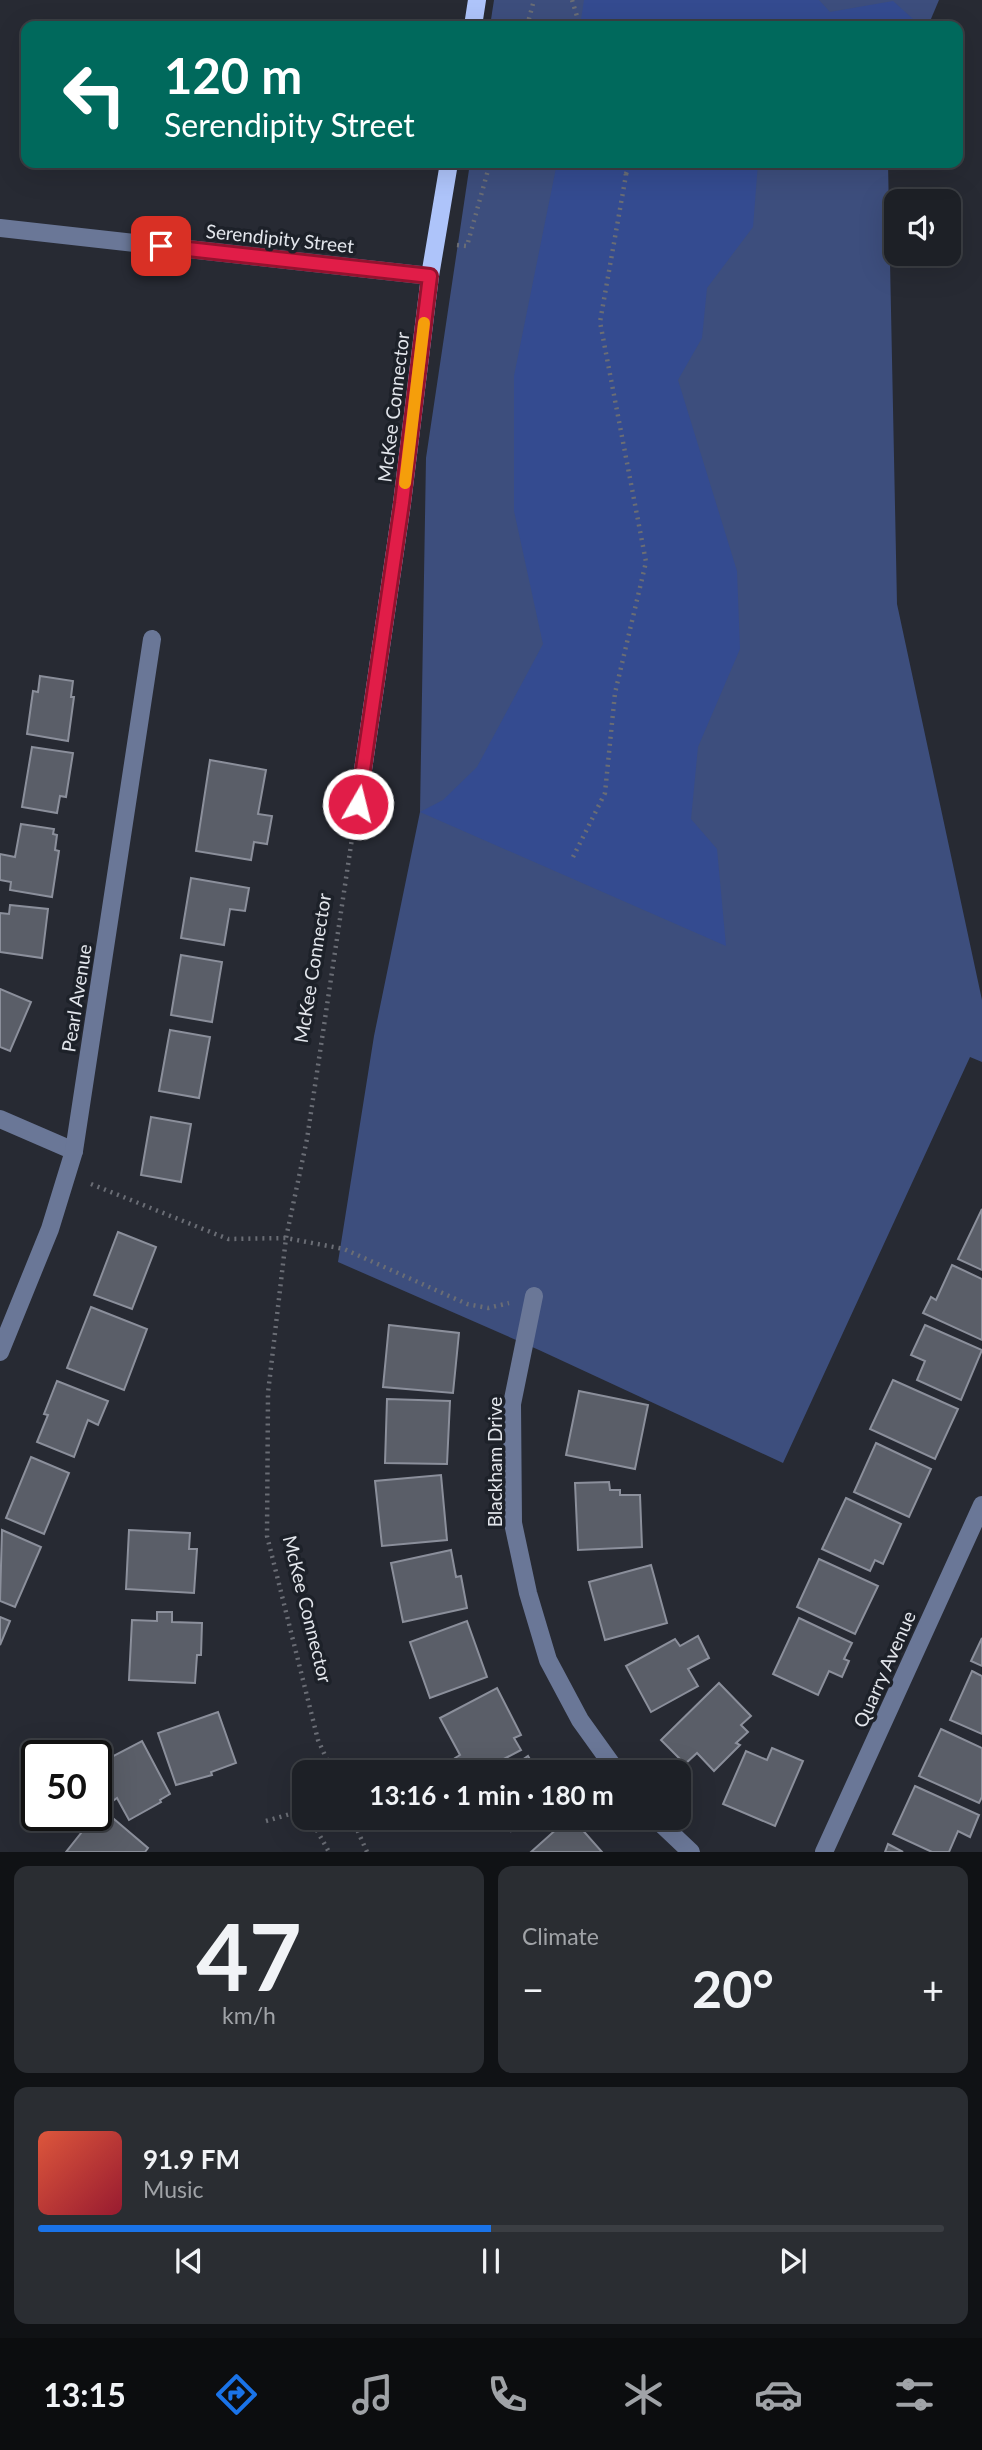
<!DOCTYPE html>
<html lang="en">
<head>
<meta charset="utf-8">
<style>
  :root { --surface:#1d2026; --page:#2a2d32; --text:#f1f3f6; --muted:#a0a3a7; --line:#3b3e43; --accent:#1a73e8 }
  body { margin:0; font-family:Lato,sans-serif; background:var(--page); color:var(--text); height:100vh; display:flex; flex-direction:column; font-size:26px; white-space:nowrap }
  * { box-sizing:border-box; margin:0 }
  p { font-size:23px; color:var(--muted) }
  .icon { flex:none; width:38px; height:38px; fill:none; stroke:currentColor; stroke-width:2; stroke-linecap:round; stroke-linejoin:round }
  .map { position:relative; height:1852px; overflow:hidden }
  .details { display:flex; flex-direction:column; gap:14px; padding:14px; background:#101215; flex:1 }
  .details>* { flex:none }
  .top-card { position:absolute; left:21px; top:21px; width:942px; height:147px; border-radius:14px; box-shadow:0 7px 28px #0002,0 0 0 2px var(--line); background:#00695c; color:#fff; overflow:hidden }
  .fabs { position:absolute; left:884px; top:189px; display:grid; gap:14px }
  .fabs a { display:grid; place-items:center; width:77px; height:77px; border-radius:14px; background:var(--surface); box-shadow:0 7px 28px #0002,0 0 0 2px var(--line); font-size:35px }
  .speed { position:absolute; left:21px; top:1740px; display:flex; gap:14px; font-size:35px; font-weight:700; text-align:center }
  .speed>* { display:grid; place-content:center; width:91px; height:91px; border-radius:50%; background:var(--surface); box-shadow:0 7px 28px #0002,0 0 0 2px var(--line); line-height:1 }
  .speed .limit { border:4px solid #111; border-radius:10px; background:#fff; color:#111 }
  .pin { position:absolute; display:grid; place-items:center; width:60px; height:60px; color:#fff; margin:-30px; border-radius:14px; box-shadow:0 4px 10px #0006 }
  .me { position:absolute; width:77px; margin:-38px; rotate:8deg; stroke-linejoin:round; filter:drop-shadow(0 0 5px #0008) }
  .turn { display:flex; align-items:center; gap:24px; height:147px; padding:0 28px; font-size:32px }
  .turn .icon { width:91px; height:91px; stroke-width:2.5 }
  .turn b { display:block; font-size:49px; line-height:60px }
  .big { font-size:52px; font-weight:700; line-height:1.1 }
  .details .card { flex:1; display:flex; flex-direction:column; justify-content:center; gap:10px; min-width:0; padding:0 24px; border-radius:14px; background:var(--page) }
  .details .dial { align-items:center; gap:0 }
  .dial b { font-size:91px; line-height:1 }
  .song { display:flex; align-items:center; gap:21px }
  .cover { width:84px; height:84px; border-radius:10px; background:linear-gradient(135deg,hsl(10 70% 55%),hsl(350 70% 35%)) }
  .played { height:7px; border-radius:4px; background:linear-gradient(90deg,var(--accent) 50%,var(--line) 50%) }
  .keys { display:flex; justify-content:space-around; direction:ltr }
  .heat { display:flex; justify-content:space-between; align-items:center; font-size:38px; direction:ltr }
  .details .tiles { flex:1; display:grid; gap:14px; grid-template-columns:1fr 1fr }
  .card:last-child { grid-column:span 2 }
  .trip { position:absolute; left:292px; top:1760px; width:399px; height:70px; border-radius:14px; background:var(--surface); box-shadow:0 7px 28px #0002,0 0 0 2px var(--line); font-weight:700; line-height:70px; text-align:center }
  .tabs { display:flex; height:112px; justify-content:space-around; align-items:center; background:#0c0d0f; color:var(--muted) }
  .tabs .icon { width:49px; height:49px }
  .tabs .on { color:var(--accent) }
  .tabs b { font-size:32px; color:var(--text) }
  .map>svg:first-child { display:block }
  .green { fill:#3d4e7d }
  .forest { fill:#344b90 }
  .building { fill:#5a5e68; stroke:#8b8f9b; stroke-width:2 }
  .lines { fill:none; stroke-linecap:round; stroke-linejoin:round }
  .path { stroke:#6a6d75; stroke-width:4.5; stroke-dasharray:2 5; stroke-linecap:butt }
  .minor { stroke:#6a7797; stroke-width:18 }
  .major { stroke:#aec4fa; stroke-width:18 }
  .route-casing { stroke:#92132f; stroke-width:18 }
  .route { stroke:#e11d48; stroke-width:12 }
  .slow { stroke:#f59e0b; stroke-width:12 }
  .labels { text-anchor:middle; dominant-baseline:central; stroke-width:7; stroke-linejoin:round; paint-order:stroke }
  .street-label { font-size:19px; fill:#e3e6ec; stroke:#1d2129 }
</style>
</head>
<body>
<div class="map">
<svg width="982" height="1852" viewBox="0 0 982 1852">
  <rect width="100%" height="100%" fill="#272a33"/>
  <g class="green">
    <polygon points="494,0 939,0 928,26 490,26"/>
    <polygon points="470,163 888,163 897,604 982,1000 982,1062 970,1057 783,1463 539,1350 338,1262 374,1036 420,812 426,458"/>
  </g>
  <g class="forest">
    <polygon points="584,0 819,0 830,12 893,1 913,19 912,26 580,26"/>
    <polygon points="557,163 758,163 753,227 707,288 702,338 678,380 737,571 740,649 698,747 691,819 717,849 726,946 420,812 443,800 477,767 543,644 514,511 514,376"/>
  </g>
  <g class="building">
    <polygon points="40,676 73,681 71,697 74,697 68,741 27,734 33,691 38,692"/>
    <polygon points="32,747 73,753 66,797 60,796 57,813 22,807"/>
    <polygon points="210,760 266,770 258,814 272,816 267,844 254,842 251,860 196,851"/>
    <polygon points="21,824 54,829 53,834 57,835 55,850 59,851 52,897 10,890 11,882 0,880 0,854 15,857"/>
    <polygon points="191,878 249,888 245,911 230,909 224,945 181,938"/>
    <polygon points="10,905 48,909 42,958 0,952 0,913 9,914"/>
    <polygon points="181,955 222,962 212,1022 171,1015"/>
    <polygon points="0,989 31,1002 10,1051 0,1047"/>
    <polygon points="170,1030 210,1037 199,1098 159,1091"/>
    <polygon points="151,1117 191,1124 181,1182 141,1175"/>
    <polygon points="982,1209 982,1270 958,1259"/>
    <polygon points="118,1232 156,1247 132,1309 94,1295"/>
    <polygon points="952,1265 982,1279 982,1340 923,1313 931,1297 936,1300"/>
    <polygon points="91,1307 147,1329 124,1390 67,1368"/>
    <polygon points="389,1325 459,1333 453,1393 383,1387"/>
    <polygon points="925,1325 982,1350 961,1400 917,1380 925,1361 911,1355"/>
    <polygon points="893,1380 958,1409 935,1459 870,1429"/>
    <polygon points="57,1381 108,1401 98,1425 88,1420 74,1457 37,1442 48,1415 44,1414"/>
    <polygon points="579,1391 648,1405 635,1469 566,1455"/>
    <polygon points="387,1399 450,1401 447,1464 385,1463"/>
    <polygon points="876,1443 931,1469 909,1517 854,1492"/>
    <polygon points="31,1457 69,1473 44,1534 6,1518"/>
    <polygon points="441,1475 447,1540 382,1546 375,1481"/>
    <polygon points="609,1482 610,1490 620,1490 620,1495 640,1495 642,1547 578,1550 575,1483"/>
    <polygon points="846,1498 901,1524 883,1564 875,1560 870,1571 822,1549"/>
    <polygon points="2,1530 41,1547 15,1607 0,1601"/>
    <polygon points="129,1530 190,1533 189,1549 197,1549 194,1593 126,1589"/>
    <polygon points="451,1550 456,1577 461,1576 467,1608 403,1622 391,1563"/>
    <polygon points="819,1559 878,1586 855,1634 797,1607"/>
    <polygon points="651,1565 667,1623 605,1640 589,1582"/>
    <polygon points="157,1612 172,1612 172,1622 202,1623 201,1655 197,1655 195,1683 129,1680 132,1620 157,1621"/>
    <polygon points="0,1617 10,1621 0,1645"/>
    <polygon points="799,1618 852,1643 844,1659 849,1661 842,1677 829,1671 818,1695 773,1674"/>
    <polygon points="467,1621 487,1677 430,1698 410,1642"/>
    <polygon points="698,1636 709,1658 688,1669 698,1686 651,1712 626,1666 675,1639 680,1646"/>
    <polygon points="982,1638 982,1666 971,1661"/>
    <polygon points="972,1671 982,1676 982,1734 950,1720"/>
    <polygon points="719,1683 751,1716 741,1725 748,1732 736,1743 740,1745 714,1771 697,1753 685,1764 661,1740"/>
    <polygon points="497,1688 521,1735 514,1738 521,1750 477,1773 463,1773 455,1758 460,1755 440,1718"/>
    <polygon points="218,1712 236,1763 211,1772 212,1775 176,1785 158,1733"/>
    <polygon points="941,1729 982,1748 982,1797 979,1803 919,1776"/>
    <polygon points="142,1741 170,1794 160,1800 161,1802 129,1820 117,1798 110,1803 96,1777 96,1765"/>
    <polygon points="772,1748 803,1761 775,1826 723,1804 746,1751 767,1760"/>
    <polygon points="528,1756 538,1773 503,1773"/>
    <polygon points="915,1786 979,1815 970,1837 958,1831 949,1852 932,1852 893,1834"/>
    <polygon points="101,1808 148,1848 145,1852 66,1852"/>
    <polygon points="503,1818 532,1818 511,1831"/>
    <polygon points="569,1818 572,1818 602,1852 531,1852"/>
    <polygon points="888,1844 903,1852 885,1852"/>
  </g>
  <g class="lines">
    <g class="path">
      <polyline points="572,0 580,26"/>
      <polyline points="527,26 534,0"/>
      <polyline points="626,174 630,163"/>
      <polyline points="457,245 467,246 490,163"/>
      <polyline points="573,857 605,793 615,693 646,562 600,322 626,175 622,163"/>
      <polyline points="91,1184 228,1239 286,1238 344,1249 467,1304 488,1308 509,1303"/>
      <polyline points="333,1773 318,1740 267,1536 268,1393 286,1238 307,1139 354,825"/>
      <polyline points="310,1818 329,1852"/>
      <polyline points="352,1818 367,1852"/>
      <polyline points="266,1821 304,1810"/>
    </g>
    <g class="minor">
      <polyline points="0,228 430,276"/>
      <polyline points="0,1119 74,1151"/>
      <polyline points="534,1296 512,1404 513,1523 528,1593 548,1660 580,1720 618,1773"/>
      <polyline points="0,1352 50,1229 74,1151 152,639"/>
      <polyline points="655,1818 691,1852"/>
      <polyline points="824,1852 982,1505"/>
    </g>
    <g class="major">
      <polyline points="473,26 477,0"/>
      <polyline points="358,804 402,503 430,276 449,163"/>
    </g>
  </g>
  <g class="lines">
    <g class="route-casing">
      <polyline id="route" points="161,246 430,276 402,503 358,804"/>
    </g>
    <use href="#route" class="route"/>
    <polyline class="slow" points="405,483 424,323"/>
  </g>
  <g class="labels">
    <g class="street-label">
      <text transform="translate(280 238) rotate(6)">Serendipity Street</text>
      <text transform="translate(393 407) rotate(-83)">McKee Connector</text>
      <text transform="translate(312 968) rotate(-81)">McKee Connector</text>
      <text transform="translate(76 998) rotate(-81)">Pearl Avenue</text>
      <text transform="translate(494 1462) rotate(-90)">Blackham Drive</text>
      <text transform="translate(308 1609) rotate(76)">McKee Connector</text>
      <text transform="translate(884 1669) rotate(-66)">Quarry Avenue</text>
    </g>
  </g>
</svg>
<div class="fabs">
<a><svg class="icon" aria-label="sound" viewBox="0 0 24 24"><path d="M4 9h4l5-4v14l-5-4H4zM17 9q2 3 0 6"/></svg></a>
</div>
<div class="speed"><div class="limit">50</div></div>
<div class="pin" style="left:161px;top:246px;background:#d93025"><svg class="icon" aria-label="arrive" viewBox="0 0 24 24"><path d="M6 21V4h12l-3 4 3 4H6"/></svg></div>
<svg class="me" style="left:358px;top:804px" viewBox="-20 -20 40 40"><circle r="17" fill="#e11d48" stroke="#fff" stroke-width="3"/><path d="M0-11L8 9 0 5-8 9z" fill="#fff"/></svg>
<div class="trip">13:16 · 1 min · 180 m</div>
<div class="top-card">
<div class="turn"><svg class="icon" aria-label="left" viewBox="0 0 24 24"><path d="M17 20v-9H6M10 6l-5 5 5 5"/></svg><div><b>120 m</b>Serendipity Street</div></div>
</div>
</div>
<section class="details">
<div class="tiles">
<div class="card dial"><b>47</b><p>km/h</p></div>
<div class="card"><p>Climate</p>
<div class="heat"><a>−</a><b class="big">20°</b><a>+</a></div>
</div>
<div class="card">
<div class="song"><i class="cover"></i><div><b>91.9 FM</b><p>Music</p></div></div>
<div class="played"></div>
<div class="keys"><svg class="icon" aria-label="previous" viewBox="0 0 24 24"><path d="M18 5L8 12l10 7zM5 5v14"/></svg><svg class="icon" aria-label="pause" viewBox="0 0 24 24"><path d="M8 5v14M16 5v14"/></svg><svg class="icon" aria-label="next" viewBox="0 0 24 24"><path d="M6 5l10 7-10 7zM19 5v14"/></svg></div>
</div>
</div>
</section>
<nav class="tabs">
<b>13:15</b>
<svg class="icon on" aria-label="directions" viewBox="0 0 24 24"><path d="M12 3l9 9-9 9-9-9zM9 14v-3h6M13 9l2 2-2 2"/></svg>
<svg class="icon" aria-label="music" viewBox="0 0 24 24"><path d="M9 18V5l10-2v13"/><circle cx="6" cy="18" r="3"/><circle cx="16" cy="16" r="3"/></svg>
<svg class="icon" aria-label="phone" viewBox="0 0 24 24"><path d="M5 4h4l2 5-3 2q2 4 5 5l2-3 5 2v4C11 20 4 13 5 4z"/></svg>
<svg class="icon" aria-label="climate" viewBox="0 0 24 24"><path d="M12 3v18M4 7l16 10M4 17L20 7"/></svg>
<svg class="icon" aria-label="car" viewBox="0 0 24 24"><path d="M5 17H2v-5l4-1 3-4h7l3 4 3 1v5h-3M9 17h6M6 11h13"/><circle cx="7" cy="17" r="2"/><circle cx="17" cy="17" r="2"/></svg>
<svg class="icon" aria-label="filters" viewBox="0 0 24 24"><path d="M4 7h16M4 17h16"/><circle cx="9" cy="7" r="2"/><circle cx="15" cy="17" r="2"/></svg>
</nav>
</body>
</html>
